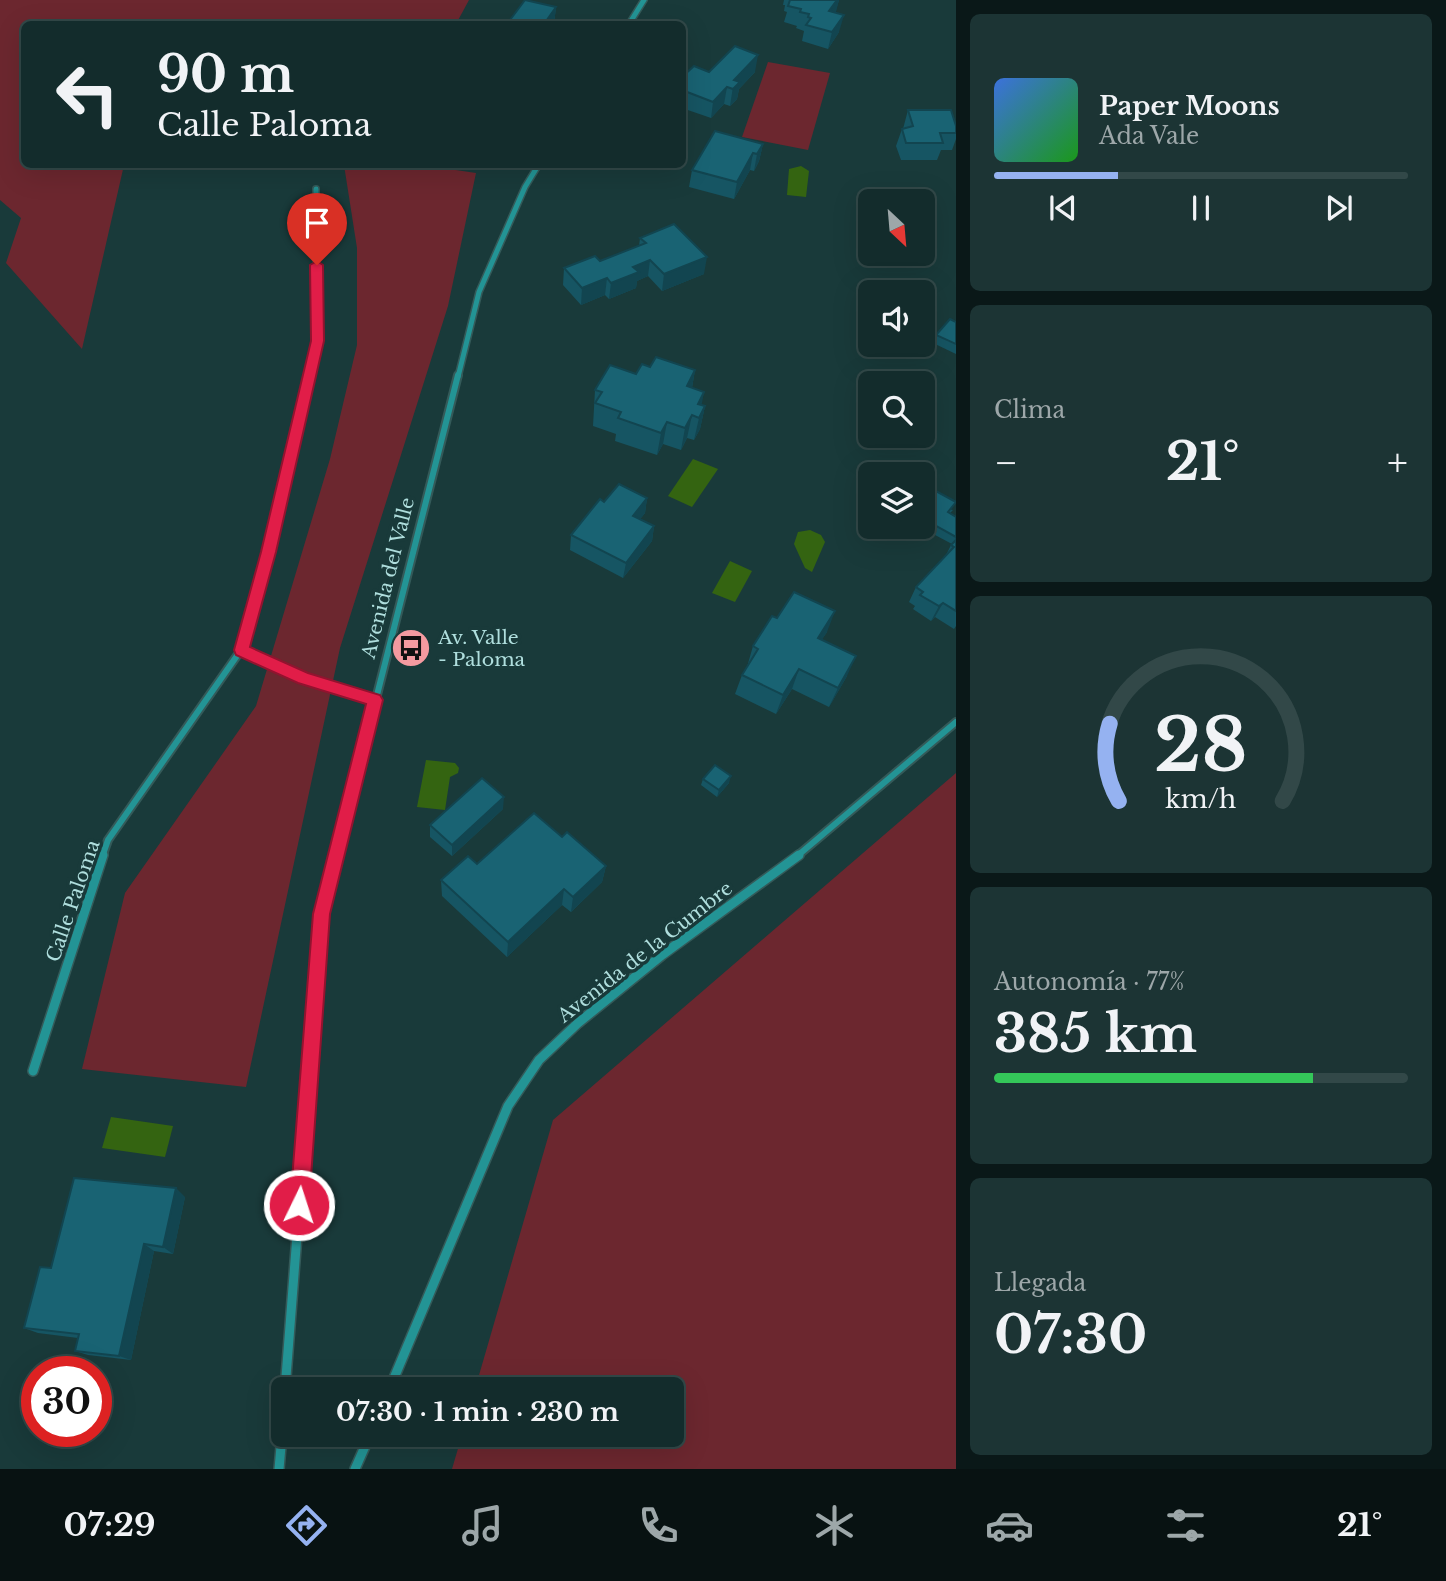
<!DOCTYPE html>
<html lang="es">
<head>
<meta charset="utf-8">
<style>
  :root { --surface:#132c2c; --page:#1c3434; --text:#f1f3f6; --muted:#9da7a9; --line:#324848; --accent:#95b2f1 }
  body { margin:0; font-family:"Libre Baskerville",serif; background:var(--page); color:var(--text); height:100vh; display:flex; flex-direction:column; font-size:26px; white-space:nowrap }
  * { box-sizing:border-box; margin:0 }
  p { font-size:23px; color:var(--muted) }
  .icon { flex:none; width:38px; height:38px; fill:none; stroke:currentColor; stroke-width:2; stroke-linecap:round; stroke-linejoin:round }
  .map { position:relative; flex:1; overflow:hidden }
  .panel { display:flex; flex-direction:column; gap:14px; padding:14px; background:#0a1818; width:490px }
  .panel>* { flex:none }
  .banner { position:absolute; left:21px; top:21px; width:665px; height:147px; border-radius:10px; box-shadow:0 7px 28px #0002,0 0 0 2px var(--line); background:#132c2c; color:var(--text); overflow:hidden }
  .needle { width:46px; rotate:154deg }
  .fabs { position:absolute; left:858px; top:189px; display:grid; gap:14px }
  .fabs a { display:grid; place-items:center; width:77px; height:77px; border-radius:10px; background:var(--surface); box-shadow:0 7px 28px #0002,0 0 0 2px var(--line); font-size:35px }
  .speed { position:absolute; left:21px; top:1356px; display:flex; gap:14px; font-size:35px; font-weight:700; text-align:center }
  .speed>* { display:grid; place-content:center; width:91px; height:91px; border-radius:50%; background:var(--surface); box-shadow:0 7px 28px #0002,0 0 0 2px var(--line); line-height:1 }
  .speed .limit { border:10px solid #d22; background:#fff; color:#111 }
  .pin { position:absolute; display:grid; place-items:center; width:60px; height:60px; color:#fff; margin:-72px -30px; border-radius:50% 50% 50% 0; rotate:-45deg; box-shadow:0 0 7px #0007 }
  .pin .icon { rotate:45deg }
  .me { position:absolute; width:77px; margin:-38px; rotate:4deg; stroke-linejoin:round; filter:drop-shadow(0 0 5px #0008) }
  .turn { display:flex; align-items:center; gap:24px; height:147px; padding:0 21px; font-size:32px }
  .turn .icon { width:91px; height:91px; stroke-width:2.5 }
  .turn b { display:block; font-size:49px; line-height:60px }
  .big { font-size:52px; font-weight:700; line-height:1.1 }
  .panel .widget { flex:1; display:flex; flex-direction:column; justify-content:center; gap:10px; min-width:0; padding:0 24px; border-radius:10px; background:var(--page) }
  .panel .dial { align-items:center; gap:0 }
  .dial svg { height:182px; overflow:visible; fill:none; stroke:var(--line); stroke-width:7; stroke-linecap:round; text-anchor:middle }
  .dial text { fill:var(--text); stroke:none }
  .song { display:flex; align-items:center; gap:21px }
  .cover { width:84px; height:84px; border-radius:10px; background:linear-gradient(135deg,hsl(220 70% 55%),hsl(120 70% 35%)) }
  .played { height:7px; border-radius:4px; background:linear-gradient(90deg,var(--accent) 30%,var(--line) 30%) }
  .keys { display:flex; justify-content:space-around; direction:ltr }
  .heat { display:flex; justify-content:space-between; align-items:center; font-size:38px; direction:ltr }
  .charge { height:10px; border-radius:5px; background:linear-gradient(90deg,#34c759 77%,var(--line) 0) }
  .trip { position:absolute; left:271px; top:1377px; width:413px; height:70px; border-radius:10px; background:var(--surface); box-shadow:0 7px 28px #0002,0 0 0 2px var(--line); font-weight:700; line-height:70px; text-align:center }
  .tabs { display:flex; height:112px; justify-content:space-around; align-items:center; background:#081212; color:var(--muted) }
  .tabs .icon { width:49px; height:49px }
  .tabs .selected { color:var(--accent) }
  .tabs b { font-size:32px; color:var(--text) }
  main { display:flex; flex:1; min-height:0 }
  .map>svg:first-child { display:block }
  .green { fill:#6c272f }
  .water { fill:#346411 }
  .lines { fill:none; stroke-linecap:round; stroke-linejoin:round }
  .street-far2-casing { stroke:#345a59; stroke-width:8 }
  .street-far1-casing { stroke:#345a59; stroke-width:10 }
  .street-casing { stroke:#345a59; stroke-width:12 }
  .street-far2 { stroke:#239495; stroke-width:5 }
  .street-far1 { stroke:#239495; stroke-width:6 }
  .street { stroke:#239495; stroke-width:9 }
  .wall { fill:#165563 }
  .shaded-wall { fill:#124550 }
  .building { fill:#196373; stroke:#124550; stroke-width:2 }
  .route { fill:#e11d48; stroke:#92132f; stroke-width:2 }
  .labels { text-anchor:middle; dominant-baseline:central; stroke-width:7; stroke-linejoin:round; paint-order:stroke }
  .street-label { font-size:19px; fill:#afdedd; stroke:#193a3a }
  .poi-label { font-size:19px; fill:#afdedd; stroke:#193a3a; text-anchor:start }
</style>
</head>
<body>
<main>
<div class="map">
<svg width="956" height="1469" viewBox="0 0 956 1469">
  <rect width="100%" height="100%" fill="#193a3a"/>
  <g class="green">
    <polygon points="0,0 469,0 456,24 24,24 24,164 124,165 82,349 6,263 21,218 0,200"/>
    <polygon points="768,62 830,73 808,150 742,137"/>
    <polygon points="344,165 422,165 476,173 448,306 340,648 246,1087 82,1069 125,893 256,706 330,459 357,345 357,248"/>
    <polygon points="956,773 956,1469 452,1469 462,1435 672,1435 672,1390 475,1389 553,1120"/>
  </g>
  <g class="water">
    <polygon points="801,166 809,171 806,197 787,195 789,169"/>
    <polygon points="693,459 718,469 692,507 668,496"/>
    <polygon points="810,530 821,535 825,542 812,572 805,568 794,544 798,532"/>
    <polygon points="730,561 752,571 735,602 712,593"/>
    <polygon points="426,760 455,763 459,768 458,773 450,777 445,810 417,807"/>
    <polygon points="111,1117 173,1126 165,1157 102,1148"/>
  </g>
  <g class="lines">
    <g class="street-far2-casing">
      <g id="street-far2">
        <polyline points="629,24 644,0"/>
        <polyline points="309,377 317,341 316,189"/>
        <polyline points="458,377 479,292 525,187 539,164"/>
      </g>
    </g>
    <g class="street-far1-casing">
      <g id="street-far1">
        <polyline points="241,650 304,678 375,700"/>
        <polyline points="102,857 108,840 241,650 268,552 309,375"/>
        <polyline points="336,857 458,375"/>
        <polyline points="796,857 956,722"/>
      </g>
    </g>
    <g class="street-casing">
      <g id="street">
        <polyline points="33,1071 103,855"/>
        <polyline points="285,1390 322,914 337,855"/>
        <polyline points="389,1390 508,1106 539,1060 578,1023 662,955 799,855"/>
        <polyline points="279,1469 284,1413"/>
        <polyline points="355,1469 370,1435"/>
      </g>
    </g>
    <use href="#street-far2" class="street-far2"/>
    <use href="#street-far1" class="street-far1"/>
    <use href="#street" class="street"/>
  </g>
  <g class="wall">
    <polygon points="784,0 839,0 835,13 839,32 828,49 802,41 804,31 796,28 797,26 784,22 787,12 784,11 785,5 783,5"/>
    <polygon points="556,7 554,24 510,24 510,20"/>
    <polygon points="709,72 755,72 739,89 737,99 730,106 724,104 711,118 682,108 682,77"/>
    <polygon points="908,110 956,126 956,139 952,150 941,150 937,160 901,160 896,146 902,129 903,129"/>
    <polygon points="763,144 759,161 754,171 750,170 734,199 689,187 692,170"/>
    <polygon points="640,238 704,274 662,291 648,276 637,281 636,288 609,299 605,295 581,305 563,285 564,268 600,261 639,246"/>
    <polygon points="956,322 956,354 933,343 936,335"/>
    <polygon points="650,367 695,370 692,388 702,405 705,406 700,429 694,440 687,438 681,450 663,444 657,455 615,441 616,434 593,426 595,390"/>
    <polygon points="647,498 645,513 640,519 654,526 652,541 623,578 570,550 571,535 604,502"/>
    <polygon points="922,504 953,510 950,513 956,540 952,544 920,527 922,527"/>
    <polygon points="956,540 956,626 954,629 935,617 931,621 913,609 915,606 909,602 916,587 946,555 951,545"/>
    <polygon points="777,618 827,632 822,639 847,676 829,707 792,689 776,714 735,694 742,675 747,667 753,646"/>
    <polygon points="703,779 729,783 717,797 701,785"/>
    <polygon points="503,809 452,856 430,837 430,825"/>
    <polygon points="562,837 606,866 602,882 571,912 562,905 507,957 442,896 441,880 477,864"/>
    <polygon points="185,1197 173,1254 154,1251 131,1360 88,1355 75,1351 78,1338 38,1333 24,1328 51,1268"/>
  </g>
  <g class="shaded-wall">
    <polygon points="837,0 839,0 836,12 825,28 829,11"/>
    <polygon points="556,7 554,24 544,24"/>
    <polygon points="844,15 839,32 828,49 832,32"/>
    <polygon points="758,55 755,72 739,89 737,99 730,106 734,80"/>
    <polygon points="727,87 724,104 711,118 713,102"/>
    <polygon points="763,144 759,161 754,171 757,154"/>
    <polygon points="753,153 750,170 734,199 737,182"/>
    <polygon points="707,257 704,274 662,291 664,274"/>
    <polygon points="650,260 648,276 637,281 636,288 609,299 611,283 633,267"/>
    <polygon points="607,278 605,295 581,305 582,288"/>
    <polygon points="695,370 691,393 687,386"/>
    <polygon points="704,392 700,414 698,404"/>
    <polygon points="705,406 700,429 694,440 699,418"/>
    <polygon points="692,415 687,438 681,450 685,428"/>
    <polygon points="667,422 663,444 657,455 661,433"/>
    <polygon points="647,498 645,513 631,531 633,516"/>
    <polygon points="654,526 652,541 623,578 626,563"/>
    <polygon points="943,603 935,617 931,621 939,606"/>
    <polygon points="835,611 827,632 810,658 818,638"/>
    <polygon points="856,656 847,676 829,707 838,688"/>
    <polygon points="799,669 792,689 776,714 783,695"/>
    <polygon points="731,776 729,783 717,797 719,790"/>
    <polygon points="504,797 503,809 452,856 452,845"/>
    <polygon points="606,866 602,882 571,912 573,897"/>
    <polygon points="564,889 562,905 507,957 508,942"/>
    <polygon points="176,1188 185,1197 173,1254 163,1247"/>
    <polygon points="144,1244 154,1251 131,1360 119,1356"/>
  </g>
  <g class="building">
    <polygon points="525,0 556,7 544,24 530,24 510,20"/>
    <polygon points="790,0 837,0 829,11 844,15 832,32 806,25 811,18 808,17 809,14 800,12 801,9 788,6"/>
    <polygon points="735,46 758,55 734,80 740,82 733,89 727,87 713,102 682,90 682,77 694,66 709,72"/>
    <polygon points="908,110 951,110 956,126 956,133 940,133 943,143 906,143 902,129 913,126"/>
    <polygon points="715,131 763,144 757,154 753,153 737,182 692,170"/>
    <polygon points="674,224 707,257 664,274 650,260 633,267 639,272 611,283 607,278 582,288 564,268 595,256 600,261 646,243 640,238"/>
    <polygon points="950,319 956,322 956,344 936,335"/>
    <polygon points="656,357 695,370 687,386 704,392 698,404 705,406 699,418 692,415 685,428 667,422 661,433 618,418 621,412 595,403 602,392 595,390 610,365 636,374 642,364 650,367"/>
    <polygon points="619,484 647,498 633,516 654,526 626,563 571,535 600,499 604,502"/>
    <polygon points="934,490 956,502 948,512 956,517 956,537 922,518 922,504"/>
    <polygon points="956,540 956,611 943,603 939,606 920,595 923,592 916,587 954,547 951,545"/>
    <polygon points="794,592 835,611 818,638 856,656 838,688 799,669 783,695 742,675 758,649 753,646 772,616 777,618"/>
    <polygon points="715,765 731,776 719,790 703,779"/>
    <polygon points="482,778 504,797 452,845 430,825"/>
    <polygon points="534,813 562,837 567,832 606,866 573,897 564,889 508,942 441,880 468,856 477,864"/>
    <polygon points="74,1178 176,1188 163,1247 144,1244 119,1356 75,1351 79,1334 24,1328 40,1267 51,1268"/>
  </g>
  <polygon class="route" points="317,261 323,265 324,341 276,552 250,647 308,673 380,695 383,700 330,914 309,1205 306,1211 299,1214 293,1211 290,1205 313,914 366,704 298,683 236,655 234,650 261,552 311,341 310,265"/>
  <defs>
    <g id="bus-disc" transform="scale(2.0125)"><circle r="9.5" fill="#f49aa0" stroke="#193a3a"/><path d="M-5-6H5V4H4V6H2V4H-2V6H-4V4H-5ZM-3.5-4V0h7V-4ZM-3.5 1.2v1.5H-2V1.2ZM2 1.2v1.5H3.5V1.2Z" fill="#111"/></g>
  </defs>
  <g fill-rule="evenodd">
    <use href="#bus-disc" x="411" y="648"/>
  </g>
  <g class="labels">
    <g class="street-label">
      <text transform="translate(388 578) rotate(-76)">Avenida del Valle</text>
      <text transform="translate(73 901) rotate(-71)">Calle Paloma</text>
      <text transform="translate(645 952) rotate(-38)">Avenida de la Cumbre</text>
    </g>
    <g class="poi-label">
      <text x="438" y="637">Av. Valle<tspan x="438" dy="22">- Paloma</tspan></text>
    </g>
  </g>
</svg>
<div class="fabs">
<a><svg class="needle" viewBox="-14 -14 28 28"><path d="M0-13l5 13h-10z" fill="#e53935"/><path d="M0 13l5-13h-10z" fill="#9da7a9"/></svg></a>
<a><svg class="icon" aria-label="sound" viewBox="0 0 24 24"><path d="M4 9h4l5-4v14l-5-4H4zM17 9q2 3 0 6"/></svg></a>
<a><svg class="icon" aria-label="search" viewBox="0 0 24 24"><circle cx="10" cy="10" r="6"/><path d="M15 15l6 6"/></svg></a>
<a><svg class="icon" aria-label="layers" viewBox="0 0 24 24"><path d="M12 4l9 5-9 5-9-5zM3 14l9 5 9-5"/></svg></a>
</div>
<div class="speed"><div class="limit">30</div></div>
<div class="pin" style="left:317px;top:265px;background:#d93025"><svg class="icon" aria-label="arrive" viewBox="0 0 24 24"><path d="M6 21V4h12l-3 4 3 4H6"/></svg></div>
<svg class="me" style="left:299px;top:1205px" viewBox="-20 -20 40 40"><circle r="17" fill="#e11d48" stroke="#fff" stroke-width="3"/><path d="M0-11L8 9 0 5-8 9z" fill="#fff"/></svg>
<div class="trip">07:30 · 1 min · 230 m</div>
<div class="banner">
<div class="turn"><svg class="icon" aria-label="left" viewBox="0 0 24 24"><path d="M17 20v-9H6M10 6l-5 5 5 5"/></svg><div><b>90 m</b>Calle Paloma</div></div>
</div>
</div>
<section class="panel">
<div class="widget">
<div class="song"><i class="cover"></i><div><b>Paper Moons</b><p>Ada Vale</p></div></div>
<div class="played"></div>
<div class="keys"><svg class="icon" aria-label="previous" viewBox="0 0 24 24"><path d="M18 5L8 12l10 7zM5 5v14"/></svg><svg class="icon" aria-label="pause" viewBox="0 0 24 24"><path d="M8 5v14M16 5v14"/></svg><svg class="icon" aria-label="next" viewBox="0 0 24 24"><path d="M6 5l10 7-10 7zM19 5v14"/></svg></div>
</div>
<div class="widget"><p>Clima</p>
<div class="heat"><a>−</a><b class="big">21°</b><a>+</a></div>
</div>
<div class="widget dial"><svg viewBox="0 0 100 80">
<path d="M14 69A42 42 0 1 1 86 69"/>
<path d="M14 69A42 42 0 0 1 10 35" stroke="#95b2f1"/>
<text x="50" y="56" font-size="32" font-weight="700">28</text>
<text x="50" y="72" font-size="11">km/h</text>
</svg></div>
<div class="widget"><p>Autonomía · 77%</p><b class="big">385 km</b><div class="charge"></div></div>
<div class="widget"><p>Llegada</p><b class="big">07:30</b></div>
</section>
</main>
<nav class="tabs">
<b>07:29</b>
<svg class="icon selected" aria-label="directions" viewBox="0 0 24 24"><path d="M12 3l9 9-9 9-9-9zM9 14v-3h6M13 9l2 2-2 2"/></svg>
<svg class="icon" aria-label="music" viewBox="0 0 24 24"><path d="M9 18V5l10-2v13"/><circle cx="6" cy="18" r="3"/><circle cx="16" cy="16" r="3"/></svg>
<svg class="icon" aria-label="phone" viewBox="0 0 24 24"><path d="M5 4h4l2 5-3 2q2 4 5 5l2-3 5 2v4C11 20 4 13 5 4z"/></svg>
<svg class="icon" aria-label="climate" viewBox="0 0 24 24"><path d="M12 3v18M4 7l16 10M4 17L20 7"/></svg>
<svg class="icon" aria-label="car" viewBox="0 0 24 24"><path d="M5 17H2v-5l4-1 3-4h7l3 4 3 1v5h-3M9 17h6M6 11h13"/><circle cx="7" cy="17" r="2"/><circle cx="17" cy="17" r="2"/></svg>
<svg class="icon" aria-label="filters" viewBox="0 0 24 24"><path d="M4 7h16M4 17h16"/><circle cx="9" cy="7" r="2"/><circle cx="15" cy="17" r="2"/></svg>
<b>21°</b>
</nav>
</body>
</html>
